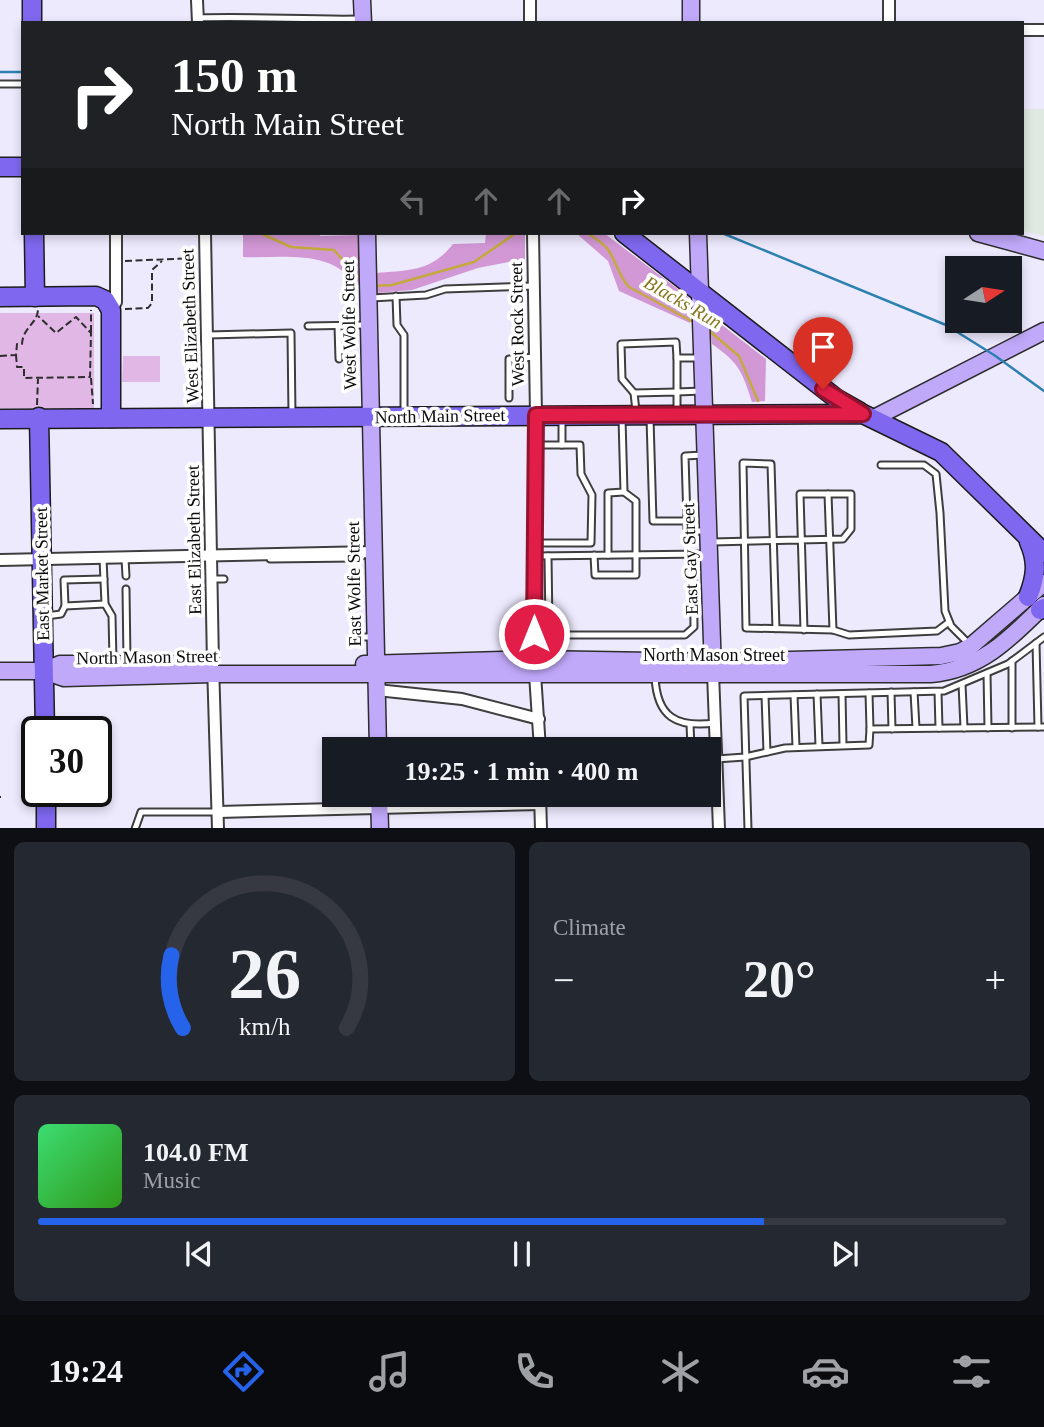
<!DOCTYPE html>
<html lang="en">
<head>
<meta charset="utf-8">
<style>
  :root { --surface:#171b24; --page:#242831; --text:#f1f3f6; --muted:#9ea1a6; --line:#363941; --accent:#2563eb }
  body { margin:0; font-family:Georgia,serif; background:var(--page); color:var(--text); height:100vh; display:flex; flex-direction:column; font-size:26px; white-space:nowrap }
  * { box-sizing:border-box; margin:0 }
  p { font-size:23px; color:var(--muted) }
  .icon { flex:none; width:38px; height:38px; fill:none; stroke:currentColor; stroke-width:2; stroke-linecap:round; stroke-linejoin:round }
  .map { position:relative; height:828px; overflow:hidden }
  .side { display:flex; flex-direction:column; gap:14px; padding:14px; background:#0d0f14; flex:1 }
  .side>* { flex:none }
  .top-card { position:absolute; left:21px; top:21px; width:1003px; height:214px; border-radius:0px; box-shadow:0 4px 10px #0003; background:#202124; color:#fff; overflow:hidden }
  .needle { width:46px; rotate:78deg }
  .tools { position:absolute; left:945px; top:256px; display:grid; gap:14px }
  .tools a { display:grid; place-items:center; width:77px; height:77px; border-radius:0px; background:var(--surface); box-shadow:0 4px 10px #0003; font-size:35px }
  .speed { position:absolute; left:21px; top:716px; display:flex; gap:14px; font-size:35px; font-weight:700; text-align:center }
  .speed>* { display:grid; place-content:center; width:91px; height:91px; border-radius:50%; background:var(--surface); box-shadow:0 4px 10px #0003; line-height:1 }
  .speed .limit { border:4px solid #111; border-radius:10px; background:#fff; color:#111 }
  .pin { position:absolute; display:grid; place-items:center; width:60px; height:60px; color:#fff; margin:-72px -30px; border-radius:50% 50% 50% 0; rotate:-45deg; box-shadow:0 0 7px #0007 }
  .pin .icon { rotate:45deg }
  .me { position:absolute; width:77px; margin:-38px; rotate:0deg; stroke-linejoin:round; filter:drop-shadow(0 0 5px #0008) }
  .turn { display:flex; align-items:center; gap:24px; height:147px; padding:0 35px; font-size:32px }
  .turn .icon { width:91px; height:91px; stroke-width:2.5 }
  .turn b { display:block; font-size:49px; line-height:60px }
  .lanes { display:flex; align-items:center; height:66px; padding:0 35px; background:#0003; justify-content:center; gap:35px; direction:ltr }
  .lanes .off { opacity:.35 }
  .big { font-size:52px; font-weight:700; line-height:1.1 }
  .side .widget { flex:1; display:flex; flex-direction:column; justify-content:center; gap:10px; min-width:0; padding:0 24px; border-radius:10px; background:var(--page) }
  .side .dial { align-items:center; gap:0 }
  .dial svg { height:182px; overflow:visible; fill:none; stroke:var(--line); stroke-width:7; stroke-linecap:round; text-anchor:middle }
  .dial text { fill:var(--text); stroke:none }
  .song { display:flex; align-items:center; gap:21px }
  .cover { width:84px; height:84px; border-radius:10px; background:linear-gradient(135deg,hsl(140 70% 55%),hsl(110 70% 35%)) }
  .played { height:7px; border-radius:4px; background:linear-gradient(90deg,var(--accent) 75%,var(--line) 75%) }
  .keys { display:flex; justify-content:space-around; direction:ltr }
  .heat { display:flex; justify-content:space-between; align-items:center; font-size:38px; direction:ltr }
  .side .tiles { flex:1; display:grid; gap:14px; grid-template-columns:1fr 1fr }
  .widget:last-child { grid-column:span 2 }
  .trip { position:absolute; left:322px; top:737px; width:399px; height:70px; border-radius:0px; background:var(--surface); box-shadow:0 4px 10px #0003; font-weight:700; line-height:70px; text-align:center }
  .menu { display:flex; height:112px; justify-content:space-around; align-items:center; background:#090b0e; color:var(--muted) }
  .menu .icon { width:49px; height:49px }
  .menu .current { color:var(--accent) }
  .menu b { font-size:32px; color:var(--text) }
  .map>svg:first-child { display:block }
  .industrial { fill:#dfe9e2 }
  .green { fill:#e0b7e5 }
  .forest { fill:#d297d5 }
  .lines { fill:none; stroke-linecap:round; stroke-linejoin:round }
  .stream { stroke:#c4aa3e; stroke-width:2.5 }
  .lane-casing { stroke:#3e3e3e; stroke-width:9 }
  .street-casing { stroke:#3e3e3e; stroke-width:14 }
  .secondary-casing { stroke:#2d2d2d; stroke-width:19 }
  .primary-casing { stroke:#1c1c1c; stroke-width:21 }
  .path { stroke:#2d2d2d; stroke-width:2; stroke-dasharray:7 3.5; stroke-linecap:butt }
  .lane { stroke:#fff; stroke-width:5 }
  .street { stroke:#fff; stroke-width:10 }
  .secondary { stroke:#c1a9fa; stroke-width:16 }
  .primary { stroke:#7f68ef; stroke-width:18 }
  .rail { stroke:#2d81b1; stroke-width:2.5 }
  .route-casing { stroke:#92132f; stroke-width:18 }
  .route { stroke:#e11d48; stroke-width:12 }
  .labels { text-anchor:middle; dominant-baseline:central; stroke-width:7; stroke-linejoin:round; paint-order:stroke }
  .street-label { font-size:18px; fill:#0b0b0b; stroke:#fff }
  .water-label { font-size:19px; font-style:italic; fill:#86761c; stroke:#fff }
</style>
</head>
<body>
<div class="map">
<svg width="1044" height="829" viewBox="0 0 1044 829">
  <rect width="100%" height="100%" fill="#eeeafe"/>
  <polygon class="industrial" points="1022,109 1044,109 1044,236 1022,231"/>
  <g class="green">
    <rect x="0" y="313" width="94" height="95"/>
    <polygon points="123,356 160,356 160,382 122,382"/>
  </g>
  <g class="forest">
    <path d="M243,233H320V236L360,235L361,287C350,277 339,266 325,262C300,254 269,258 243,257Z"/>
    <path d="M486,233H525V259L478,268L412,290L376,293V273C409,270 431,272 453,244L485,243Z"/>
    <polygon points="576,233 604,233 683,293 689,298 690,323 619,291 608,261"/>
    <path d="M713,318L766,359L765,401L752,402C742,371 739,363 712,344L710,328Z"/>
  </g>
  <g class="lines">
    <g class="stream">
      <polyline points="260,233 291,247 334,250 354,273 363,279"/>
      <path d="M587,233C595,238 604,243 609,251C617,264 619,276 629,287L695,323"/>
      <polyline points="374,286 392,285 474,262 516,233"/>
      <polyline points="707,329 739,356 758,401"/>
    </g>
    <g class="lane-casing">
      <g id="lane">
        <path d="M198,18C252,16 305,20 359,19"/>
        <polyline points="0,84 23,84"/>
        <polyline points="396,296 397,325 404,335 404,414"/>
        <polyline points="371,298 426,295 445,289 534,286"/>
        <polyline points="308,326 365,325"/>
        <polyline points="338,326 339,359"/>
        <polyline points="208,335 291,333 292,415"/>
        <polyline points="700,358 677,358 677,392 702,391"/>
        <polyline points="634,393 622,379 621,344 676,342 677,358"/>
        <polyline points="509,398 509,359 535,357"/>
        <polyline points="636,411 634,393 677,392 677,411"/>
        <polyline points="650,418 653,521 687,521 685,456 703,455"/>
        <polyline points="562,445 562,418"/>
        <polyline points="881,465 924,465 936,474 940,513 945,611 951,626 970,645"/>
        <polyline points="828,494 833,630"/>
        <polyline points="687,521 687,531 706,531"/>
        <path d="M712,542C756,541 799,540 843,539L851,529V494H800L804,630"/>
        <polyline points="535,543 591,543 592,495 581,474 580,445 536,445"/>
        <polyline points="594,555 595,575 636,575 636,501 624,492 622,418"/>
        <polyline points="608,555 608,493 624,492"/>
        <polyline points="535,556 707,554"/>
        <polyline points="548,556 549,627 555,635 685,635 694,627 693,554"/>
        <polyline points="103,558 105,604 112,616 113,661"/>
        <polyline points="125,559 126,576"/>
        <polyline points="270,559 356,558 362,556"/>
        <polyline points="104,579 64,580 65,606 105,604"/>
        <polyline points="212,579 224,579"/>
        <polyline points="126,589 127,661"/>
        <polyline points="46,616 61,614 65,606"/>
        <polyline points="776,629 771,464 743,463 746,628 833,630 849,635 937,631 949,622"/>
        <polyline points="364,637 375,637"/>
        <polyline points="1036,643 1038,727"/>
        <polyline points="1012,661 1012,728"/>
        <polyline points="987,673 988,728"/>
        <path d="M655,677C657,717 676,728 715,723"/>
        <polyline points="962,684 964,728"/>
        <polyline points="891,692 892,729"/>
        <polyline points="914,692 916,728"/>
        <polyline points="938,692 939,728"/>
        <polyline points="869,693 870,729"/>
        <polyline points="817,694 819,746"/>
        <polyline points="842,694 843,745"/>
        <polyline points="794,695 796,747"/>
        <polyline points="765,696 767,752"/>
        <polyline points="690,724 691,749"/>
        <polyline points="716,759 745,757 785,748 869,745 870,729 1044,727"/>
        <polyline points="135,829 141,812 218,812"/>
        <polyline points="748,829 744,696 944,691 1008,664 1044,637"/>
      </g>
    </g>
    <g class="street-casing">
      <g id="street">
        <polyline points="197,0 198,23"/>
        <polyline points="889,0 889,23"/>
        <polyline points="530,23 530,0"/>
        <polyline points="1022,30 1044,30"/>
        <polyline points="205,233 213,664 218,829"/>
        <polyline points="533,233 536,415 534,659 540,749"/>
        <polyline points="111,310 116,302 116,233"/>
        <polyline points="0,560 373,552"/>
        <polyline points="713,673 719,829"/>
        <polyline points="377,690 462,699 539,719"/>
        <polyline points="540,794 541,829"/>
        <polyline points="218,812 540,804"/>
      </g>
    </g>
    <g class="secondary-casing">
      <g id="secondary">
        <polyline points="362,0 363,23"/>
        <polyline points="691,0 691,23"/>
        <polyline points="367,233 378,749"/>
        <polyline points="698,233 713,671"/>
        <polyline points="978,233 1044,251"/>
        <polyline points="874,418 1044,331"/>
        <polyline points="364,664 534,659 712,662 941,656 960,652 971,646 1044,583"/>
        <path d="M0,671H44L64,678L213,674H931C980,670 1011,638 1044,605"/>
        <polyline points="44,671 60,664 205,664"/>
        <polyline points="379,794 380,829"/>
      </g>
    </g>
    <g class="primary-casing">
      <g id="primary">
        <polyline points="32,23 32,0"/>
        <polyline points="0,167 23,167"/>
        <polyline points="34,233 35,297"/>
        <polyline points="624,233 837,399 860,412"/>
        <polyline points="0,297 96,296 105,300 111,310 111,418"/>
        <polyline points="39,417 45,732"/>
        <polyline points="0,419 863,414 941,452 1044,553"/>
        <path d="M1028,597C1036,577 1038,562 1029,542"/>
        <polyline points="1040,610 1044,608"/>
        <polyline points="46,791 46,829"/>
      </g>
    </g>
    <g class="path">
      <polyline points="125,261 196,258"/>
      <polyline points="125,309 148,308 152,303 152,270 162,261"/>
      <polyline points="91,332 91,310"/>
      <polyline points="16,355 17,367 24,367 24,378 90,377 91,333 76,317 56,333 38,316"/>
      <path d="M0,356L16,355L17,344H22C23,327 37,324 38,310"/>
      <polyline points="91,378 93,404"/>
      <polyline points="37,405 38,379"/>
      <polyline points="0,797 1,797"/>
    </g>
    <use href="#lane" class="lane"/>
    <use href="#street" class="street"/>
    <use href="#secondary" class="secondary"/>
    <use href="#primary" class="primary"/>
    <g class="rail">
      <polyline points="0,72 23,72"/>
      <polyline points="722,233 946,325 994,355 1044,391"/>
    </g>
  </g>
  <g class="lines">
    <g class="route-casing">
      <polyline id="route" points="534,634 536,415 863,414 823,389"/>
    </g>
    <use href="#route" class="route"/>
  </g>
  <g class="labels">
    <g class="street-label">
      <text transform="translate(517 324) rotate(-91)">West Rock Street</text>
      <text transform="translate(349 325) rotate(-91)">West Wolfe Street</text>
      <text transform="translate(190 326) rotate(-92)">West Elizabeth Street</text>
      <text transform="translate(440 416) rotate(-1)">North Main Street</text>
      <text transform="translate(194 540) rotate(-91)">East Elizabeth Street</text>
      <text transform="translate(690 559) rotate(-92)">East Gay Street</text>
      <text transform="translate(42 574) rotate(-91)">East Market Street</text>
      <text transform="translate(354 584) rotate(-91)">East Wolfe Street</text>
      <text x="714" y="655">North Mason Street</text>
      <text transform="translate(147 657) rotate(-1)">North Mason Street</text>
    </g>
    <g class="water-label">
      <text transform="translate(683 302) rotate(30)">Blacks Run</text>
    </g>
  </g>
</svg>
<div class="tools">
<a><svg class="needle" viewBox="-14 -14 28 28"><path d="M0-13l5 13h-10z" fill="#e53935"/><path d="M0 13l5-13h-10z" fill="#9ea1a6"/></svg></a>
</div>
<div class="speed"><div class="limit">30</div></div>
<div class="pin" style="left:823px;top:389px;background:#d93025"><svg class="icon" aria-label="arrive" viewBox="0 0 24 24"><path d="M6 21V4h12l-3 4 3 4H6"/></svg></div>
<svg class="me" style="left:534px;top:634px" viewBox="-20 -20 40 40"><circle r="17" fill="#e11d48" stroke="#fff" stroke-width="3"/><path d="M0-11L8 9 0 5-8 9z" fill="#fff"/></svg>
<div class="trip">19:25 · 1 min · 400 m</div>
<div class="top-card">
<div class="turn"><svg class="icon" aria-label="right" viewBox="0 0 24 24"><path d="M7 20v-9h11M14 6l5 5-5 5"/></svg><div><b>150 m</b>North Main Street</div></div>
<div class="lanes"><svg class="icon off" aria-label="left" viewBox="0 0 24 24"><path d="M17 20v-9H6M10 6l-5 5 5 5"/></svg><svg class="icon off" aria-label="ahead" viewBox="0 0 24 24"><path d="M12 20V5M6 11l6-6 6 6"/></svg><svg class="icon off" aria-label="ahead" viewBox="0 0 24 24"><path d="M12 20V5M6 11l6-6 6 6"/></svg><svg class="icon" aria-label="right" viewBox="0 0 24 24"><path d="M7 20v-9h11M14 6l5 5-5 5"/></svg></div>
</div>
</div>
<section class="side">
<div class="tiles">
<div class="widget dial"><svg viewBox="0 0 100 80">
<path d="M14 69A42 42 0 1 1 86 69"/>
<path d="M14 69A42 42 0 0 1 9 37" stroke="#2563eb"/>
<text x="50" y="56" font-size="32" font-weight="700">26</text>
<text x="50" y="72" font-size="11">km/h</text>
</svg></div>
<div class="widget"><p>Climate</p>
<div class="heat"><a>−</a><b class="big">20°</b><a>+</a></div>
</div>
<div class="widget">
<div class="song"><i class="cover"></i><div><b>104.0 FM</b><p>Music</p></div></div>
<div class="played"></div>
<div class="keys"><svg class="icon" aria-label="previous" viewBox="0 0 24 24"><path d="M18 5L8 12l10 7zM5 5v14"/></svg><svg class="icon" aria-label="pause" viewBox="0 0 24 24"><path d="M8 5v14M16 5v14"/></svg><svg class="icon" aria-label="next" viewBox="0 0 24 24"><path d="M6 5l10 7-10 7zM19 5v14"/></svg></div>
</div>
</div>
</section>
<nav class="menu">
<b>19:24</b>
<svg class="icon current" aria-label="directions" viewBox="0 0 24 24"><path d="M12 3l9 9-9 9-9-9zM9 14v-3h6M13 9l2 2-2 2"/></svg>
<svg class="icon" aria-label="music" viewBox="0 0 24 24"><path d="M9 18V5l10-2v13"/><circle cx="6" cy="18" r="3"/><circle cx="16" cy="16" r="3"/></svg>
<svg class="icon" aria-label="phone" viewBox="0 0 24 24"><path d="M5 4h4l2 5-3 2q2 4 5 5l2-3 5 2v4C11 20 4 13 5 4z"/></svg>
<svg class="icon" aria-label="climate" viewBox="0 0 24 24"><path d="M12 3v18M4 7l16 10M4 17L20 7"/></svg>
<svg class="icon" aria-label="car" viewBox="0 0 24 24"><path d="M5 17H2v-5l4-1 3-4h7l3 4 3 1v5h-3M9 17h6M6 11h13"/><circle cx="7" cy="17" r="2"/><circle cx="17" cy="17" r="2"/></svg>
<svg class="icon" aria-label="filters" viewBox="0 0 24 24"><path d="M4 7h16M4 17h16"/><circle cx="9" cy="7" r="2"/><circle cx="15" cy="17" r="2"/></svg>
</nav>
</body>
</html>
